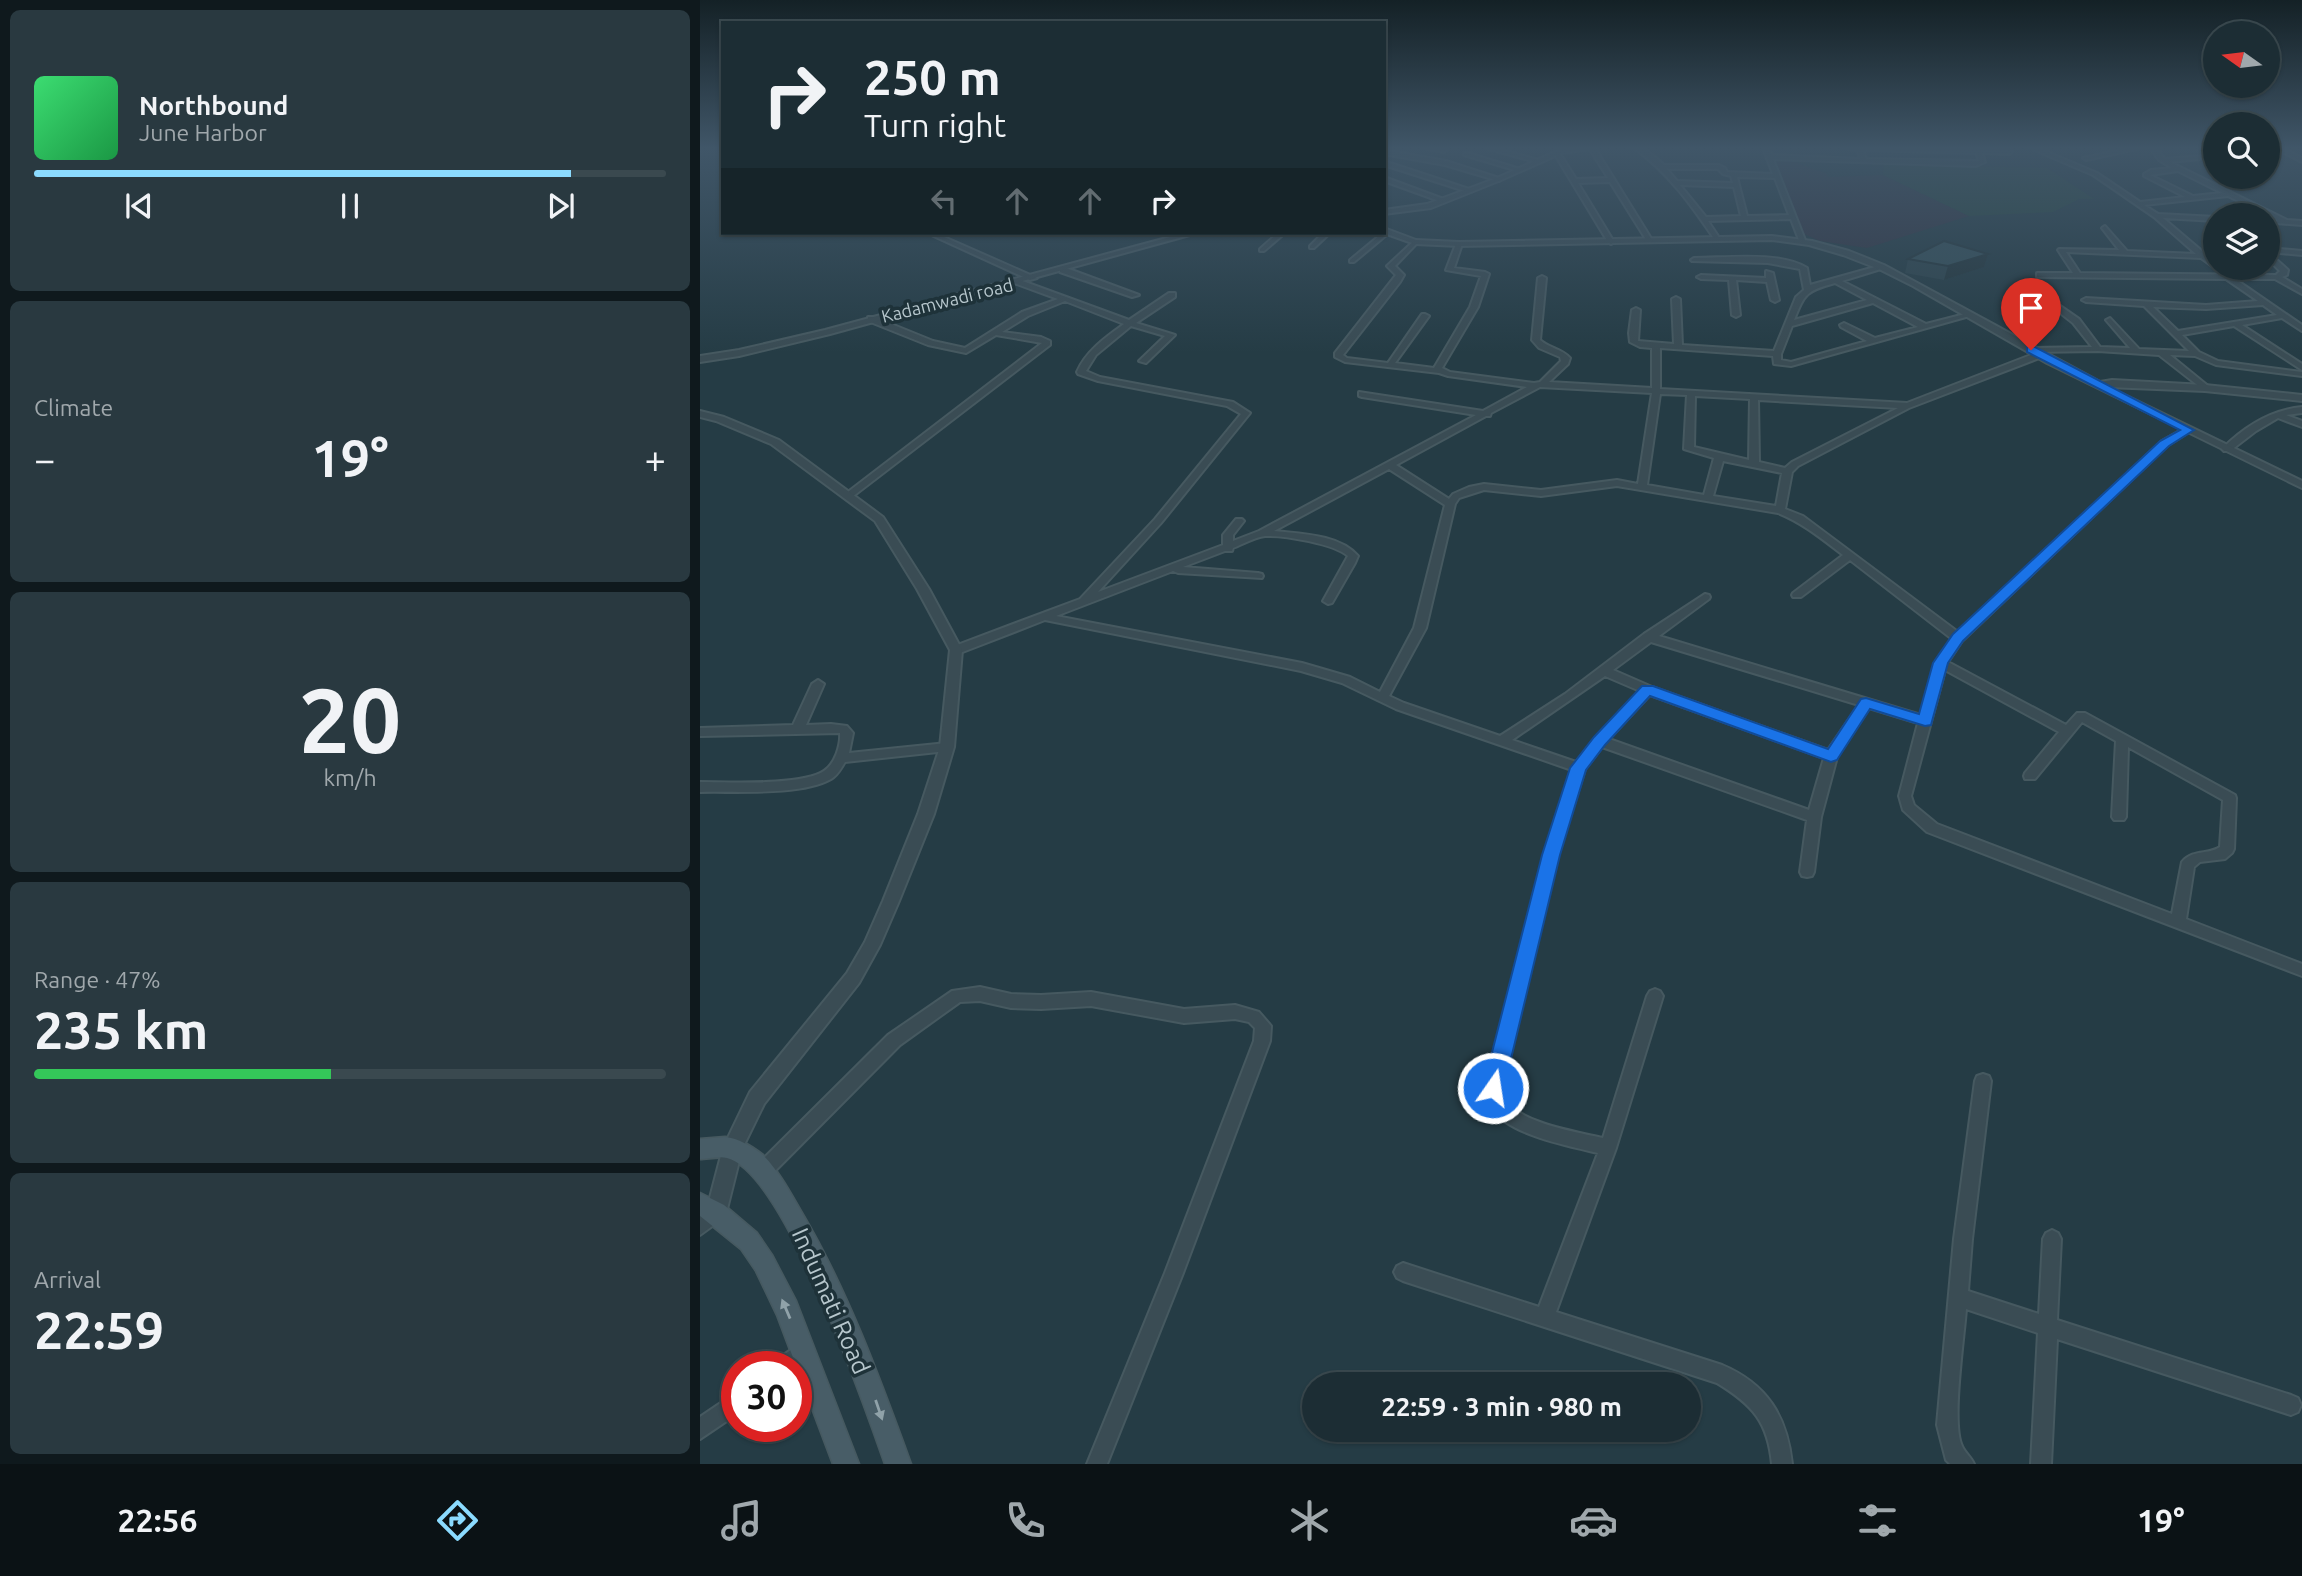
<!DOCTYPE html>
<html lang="en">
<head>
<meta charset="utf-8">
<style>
  :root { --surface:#1c2d34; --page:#293940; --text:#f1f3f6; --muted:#a0a8ac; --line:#3a494f; --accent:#8bdbff }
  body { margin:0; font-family:Ubuntu,sans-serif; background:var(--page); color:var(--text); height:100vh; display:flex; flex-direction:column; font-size:26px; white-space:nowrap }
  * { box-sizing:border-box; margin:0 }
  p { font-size:23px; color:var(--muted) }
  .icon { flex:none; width:38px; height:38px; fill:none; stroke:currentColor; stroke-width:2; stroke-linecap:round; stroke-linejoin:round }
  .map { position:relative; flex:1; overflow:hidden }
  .side { display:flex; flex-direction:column; gap:10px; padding:10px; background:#0f191d; width:700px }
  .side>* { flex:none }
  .banner { position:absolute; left:21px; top:21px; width:665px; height:214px; border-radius:0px; box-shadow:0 2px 5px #0004,0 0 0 2px var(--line); background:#1c2d34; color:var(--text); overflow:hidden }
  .needle { width:46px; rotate:284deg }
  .tools { position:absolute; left:1503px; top:21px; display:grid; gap:14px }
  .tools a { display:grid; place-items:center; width:77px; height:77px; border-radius:50%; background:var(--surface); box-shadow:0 2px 5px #0004,0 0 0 2px var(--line); font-size:35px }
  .speed { position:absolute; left:21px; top:1351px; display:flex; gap:14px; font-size:35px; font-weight:700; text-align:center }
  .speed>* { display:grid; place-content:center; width:91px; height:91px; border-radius:50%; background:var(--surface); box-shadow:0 2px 5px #0004,0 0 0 2px var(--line); line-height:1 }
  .speed .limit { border:10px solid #d22; background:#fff; color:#111 }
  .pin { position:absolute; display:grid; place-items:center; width:60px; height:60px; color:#fff; margin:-72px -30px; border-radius:50% 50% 50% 0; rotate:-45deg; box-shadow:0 0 7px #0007 }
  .pin .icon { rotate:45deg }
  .me { position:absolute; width:77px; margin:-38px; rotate:13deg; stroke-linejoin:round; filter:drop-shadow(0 0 5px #0008) }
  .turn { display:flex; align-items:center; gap:24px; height:147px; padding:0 28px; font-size:32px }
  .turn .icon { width:91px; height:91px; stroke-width:2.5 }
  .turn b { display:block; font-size:49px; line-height:60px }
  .lanes { display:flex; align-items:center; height:66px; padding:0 28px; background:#0003; justify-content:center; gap:35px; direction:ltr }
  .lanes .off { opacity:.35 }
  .big { font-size:52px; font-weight:700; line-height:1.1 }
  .side .widget { flex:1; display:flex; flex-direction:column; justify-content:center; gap:10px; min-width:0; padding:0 24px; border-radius:10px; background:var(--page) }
  .side .dial { align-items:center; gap:0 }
  .dial b { font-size:91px; line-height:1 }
  .song { display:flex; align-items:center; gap:21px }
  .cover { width:84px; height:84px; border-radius:10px; background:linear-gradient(135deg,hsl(140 70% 55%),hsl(140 70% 35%)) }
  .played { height:7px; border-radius:4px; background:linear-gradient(90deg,var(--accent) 85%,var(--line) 85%) }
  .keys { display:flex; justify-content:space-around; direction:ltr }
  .heat { display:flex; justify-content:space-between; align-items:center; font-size:38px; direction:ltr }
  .charge { height:10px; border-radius:5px; background:linear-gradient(90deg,#34c759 47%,var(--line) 0) }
  .trip { position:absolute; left:602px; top:1372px; width:399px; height:70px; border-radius:35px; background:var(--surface); box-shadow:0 2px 5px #0004,0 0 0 2px var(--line); font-weight:700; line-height:70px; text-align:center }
  .menu { display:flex; height:112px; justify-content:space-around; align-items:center; background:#0b1215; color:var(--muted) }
  .menu .icon { width:49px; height:49px }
  .menu .selected { color:var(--accent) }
  .menu b { font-size:32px; color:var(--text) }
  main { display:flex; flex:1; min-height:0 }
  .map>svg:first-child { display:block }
  .medical { fill:#323544 }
  .green { fill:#274540 }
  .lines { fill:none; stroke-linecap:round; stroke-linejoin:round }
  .minor-casing { stroke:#465960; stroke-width:4 }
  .tertiary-casing { stroke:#465960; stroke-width:4 }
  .secondary-casing { stroke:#465960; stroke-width:3 }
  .minor { fill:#3a4c54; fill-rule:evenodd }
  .tertiary { fill:#3a4c54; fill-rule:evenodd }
  .secondary { fill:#485d67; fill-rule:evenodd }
  .wall { fill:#2d444d }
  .shaded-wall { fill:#24373e }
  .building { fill:#344f59; stroke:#24373e; stroke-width:2 }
  .oneway { fill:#90a2a9 }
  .route { fill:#1a73e8; stroke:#114b97; stroke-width:2 }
  .labels { text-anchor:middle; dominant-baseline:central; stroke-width:7; stroke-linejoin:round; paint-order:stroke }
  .far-street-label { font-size:18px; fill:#b7c7cd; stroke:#1e3239 }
  .near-street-label { font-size:24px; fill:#b7c7cd; stroke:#1e3239 }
</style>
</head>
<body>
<main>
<section class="side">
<div class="widget">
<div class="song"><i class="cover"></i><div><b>Northbound</b><p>June Harbor</p></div></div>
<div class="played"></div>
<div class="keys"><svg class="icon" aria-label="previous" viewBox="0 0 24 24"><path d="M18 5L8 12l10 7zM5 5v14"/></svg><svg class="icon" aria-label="pause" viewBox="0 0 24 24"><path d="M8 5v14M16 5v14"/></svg><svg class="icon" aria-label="next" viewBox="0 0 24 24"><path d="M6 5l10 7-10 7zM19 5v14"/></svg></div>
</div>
<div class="widget"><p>Climate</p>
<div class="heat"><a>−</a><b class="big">19°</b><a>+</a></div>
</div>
<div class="widget dial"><b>20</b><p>km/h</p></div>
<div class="widget"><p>Range · 47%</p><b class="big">235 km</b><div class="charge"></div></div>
<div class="widget"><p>Arrival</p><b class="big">22:59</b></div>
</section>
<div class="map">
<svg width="1602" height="1464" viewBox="0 0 1602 1464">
  <rect width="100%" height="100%" fill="#253c45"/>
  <polygon class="medical" points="1075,158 1096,159 1098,164 1126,173 1128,177 1183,175 1269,216 1167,248 1120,241 1104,234"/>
  <polygon class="green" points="1184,164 1347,168 1394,199 1379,199 1353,212 1269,216 1183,175"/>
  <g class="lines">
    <g class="minor-casing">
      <g id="minor">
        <polygon points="724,148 740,148 747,150 744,152"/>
        <polygon points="786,148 795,148 842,161 839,163"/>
        <polygon points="889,148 895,148 952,240 951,241 947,241 910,182 878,183 914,242 911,244 908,242 854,153 859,152 876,179 908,178"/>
        <path d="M934,148C947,148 955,157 964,165H1019L1025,168L1027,172L1073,174L1063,148H1069L1072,155L1160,159L1158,150L1144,148L1309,150L1312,152L1309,154L1282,153L1285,162L1276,166L1073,159L1105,240L1102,242L1099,240L1091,219L1008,221L1020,239L1015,240C992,206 968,172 934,148ZM1163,150L1276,153L1279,161L1166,159ZM967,169H1018L1023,174L1031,176L1033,183L977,181ZM1037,177L1075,178L1089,215L1047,216ZM980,185L1034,187L1041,216L1006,217Z"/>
        <path d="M1330,148H1338L1397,173L1440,202L1485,197L1444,176V174L1451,170L1472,168L1459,160L1450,148H1456L1465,159L1502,156L1500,159L1470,162L1587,220L1602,221V225L1576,223L1577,220L1528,196L1444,205L1458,214L1516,217V221L1463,218L1516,263V268H1519L1516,269L1501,258L1366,252L1380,273L1576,275L1580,271L1568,259V253L1570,254L1588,270L1587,275L1582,277L1602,289V294L1575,279H1535L1602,325V331L1582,318L1542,325L1602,364V370L1534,326L1482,335L1499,352L1518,361L1602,372V376L1516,365L1495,356L1470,355L1508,386L1509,388L1505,391L1459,355L1398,351L1328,352L1327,350L1331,348L1392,347L1373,323L1350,305L1349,303L1353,301L1379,319L1400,347L1430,348L1406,320L1410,318L1439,349L1489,351L1444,306L1386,302L1382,300L1386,298L1506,305L1558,301L1526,279L1337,277V273H1373L1358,250L1359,249L1419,250L1402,228L1405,226L1427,251L1496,254L1454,217L1393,175ZM1478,171L1522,193L1493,196L1450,175ZM1563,305L1577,315L1478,331L1453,307L1506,309Z"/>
        <polygon points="1430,148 1441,148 1386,160 1383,158"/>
        <polygon points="1575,148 1582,148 1602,158 1602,162"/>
        <polygon points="684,150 746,161 802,179 799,181 745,165 684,154"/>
        <polygon points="764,153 768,153 823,170 818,171 764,155"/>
        <polygon points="684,161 772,190 773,191 768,192 684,165"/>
        <polygon points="684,177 746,200 747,201 742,202 684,181"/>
        <polygon points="685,231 690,232 654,262 650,262 650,260"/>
        <polygon points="227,233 235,233 337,278 330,280"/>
        <polygon points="578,233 585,233 564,251 560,251 560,249"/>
        <polygon points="623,233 630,233 614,248 610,248 610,246"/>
        <path d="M715,240L718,242L717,243L695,266L704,275L700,282L643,355L647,358L688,363L722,314H725L729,316L695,363L734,368L770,307L781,276L746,270L756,244L759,242L762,244L754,268L785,272L789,274L778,307L742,368L750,372L834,383L840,382L861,361L860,357L839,348L832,340L838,278L842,276L846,278L840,340C849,348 862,349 870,358L868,364L849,382L952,388V348L940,347L930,342L929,333L932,310L936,308L940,310L938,341L974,344L972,299L976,297L980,299L982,345L1074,351L1096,297L1104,290L1100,269L1068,263L992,261L991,260L994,258C1025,258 1080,251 1107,268L1110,285L1182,265L1184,266V268L1142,281L1226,324L1269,313L1273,315L1091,366L1074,364L1073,356L960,348V389L1207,403L1336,353H1342V357L1209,408L1098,466L1092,472L1085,509L1103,516L1258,632L1462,441L1485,428L1492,430L1468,445L1262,641L1248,662L1366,725L1377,713H1385L1535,795L1536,798L1534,849L1532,853L1525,859L1500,862L1494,867L1486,919L1602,964V976L1227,832L1203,810L1199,796L1218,723L1169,708L1137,757L1121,817L1114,872L1112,876L1107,877L1102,876L1100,872L1107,820L902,747L885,769L858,855L801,1088C802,1092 803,1095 805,1099C819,1123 877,1132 903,1138L947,996L950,991L955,989L960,991L963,996L916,1148L856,1312L1022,1365C1067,1384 1087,1416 1092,1464H1072C1068,1422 1053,1405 1017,1383L703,1281L697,1278L694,1272L697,1266L703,1263L839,1307L898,1153C868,1146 810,1135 792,1109C789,1103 787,1095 785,1088L844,855L872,770L696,709L642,683L601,671L345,620L260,653H252L250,650L252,647L380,599L455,519L541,414L527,406L398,381L378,374L377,372C386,351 406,337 424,324L365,301L328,316L302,332L341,337L350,341V345L152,497L149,498L144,495L342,343L296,335L266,353L228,345L168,321V317H174L233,341L265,348L322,312L358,299L314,283L313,281L317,279L429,320L469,293H475V297L436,323L475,335L446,363L439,361L465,336L431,326L396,355L386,371L400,377L533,402L550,413L461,523L398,592L523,545V535L536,519H542L544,521L533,535V541L559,531L776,415L662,397L659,396V392L783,411L827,387L748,376L739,373L645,362L635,357V353L696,275L687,266ZM1135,283L1167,300L1094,320C1105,293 1106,291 1135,283ZM1173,303L1218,327L1175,338L1144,323L1140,325L1141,327L1167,341L1091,362L1081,360V354L1092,326ZM840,387L952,393L938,484L917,480L841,490L784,484L769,487L753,494L749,499L696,465L786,416H790L791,413ZM960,394L987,395L984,449L1014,458L1004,495L947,485ZM995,396L1050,399L1049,460L994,447ZM1058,400L1198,408L1092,462L1085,468L1059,462ZM1023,461L1082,473L1076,506L1013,496ZM689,469L745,505L714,628L680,692L650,677L602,663L356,616L473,571L478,573L562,578L563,576L562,574L558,573L483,567L525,551H532L533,548C543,544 555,537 565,536C584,535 635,544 648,556L623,601L628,604L632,603L655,563L658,556C639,534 600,534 574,531ZM917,486L1078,513C1103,523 1122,539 1143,555L1093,593L1092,595L1093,597H1101L1150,560L1252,639L1235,663L1221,715L959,636L1009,599L1010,597L1009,595L1005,594L944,634L865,694L800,736L704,703L689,696L726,628L755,504L759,498L784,490L841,496ZM951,642L1159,705L1128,750L952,687L913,670ZM1245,670L1359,732L1325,773L1324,776L1325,779H1335L1382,722L1416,741L1412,817L1414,820H1424L1426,817L1428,747L1523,800L1520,847C1508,855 1493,849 1482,862L1472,914L1237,824L1214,805L1211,796ZM905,676L940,691L896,738L876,762L812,740ZM950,695L1124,758L1109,810L909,739Z"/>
        <polygon points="1568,248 1602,251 1602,255 1568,252"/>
        <polygon points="360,268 366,268 439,295 432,297 360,272"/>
        <polygon points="1066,271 1073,273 1079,300 1075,302 1071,300 1067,282 1036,280 1040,315 1036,317 1032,315 1029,280 1001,279 997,277 1001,275 1066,278"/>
        <path d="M1602,407V413L1586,415L1602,421V427L1578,418L1556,431L1530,451H1524L1522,449C1544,427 1571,410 1602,407Z"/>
        <path d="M118,680L124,684L106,725L131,724L147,726L153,733L149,753L247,743L253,747L247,751L145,762C141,768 138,775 131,779C100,796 36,791 0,792V782C29,782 101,786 124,771C135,764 141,745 140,733L0,736V728L93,725L112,684Z"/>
        <polygon points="280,987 311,994 341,995 391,992 484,1009 535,1005 559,1012 571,1026 570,1041 483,1273 407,1464 387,1464 465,1273 554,1041 555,1028 549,1022 535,1019 484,1023 391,1006 341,1009 311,1008 280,1001 260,1002 200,1045 68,1178 62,1180 56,1178 53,1172 56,1166 188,1035 252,991"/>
        <path d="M1283,1074L1289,1076L1291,1081L1272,1239L1268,1291L1339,1314L1343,1239L1346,1233L1352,1230L1358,1233L1361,1239L1357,1320L1591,1395L1598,1398L1601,1405L1598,1412L1591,1415L1357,1339L1351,1464H1331L1338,1333L1266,1309C1264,1338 1251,1424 1262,1446C1265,1453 1271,1457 1274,1464H1250L1246,1460L1237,1425L1254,1239L1275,1081L1277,1076Z"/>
        <polygon points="16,1204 22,1207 25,1213 22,1219 0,1235 0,1215"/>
        <polygon points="103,1342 110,1345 113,1352 110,1359 96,1369 96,1367 73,1367 76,1360"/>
        <polygon points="37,1392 37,1414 0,1439 0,1417"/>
      </g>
    </g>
    <g class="tertiary-casing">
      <g id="tertiary">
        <polygon points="873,148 895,148 862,153 801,180 731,208 684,214 684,210 727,204 797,178 859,150"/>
        <polygon points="684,228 716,240 759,242 1072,236 1112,241 1149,251 1184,265 1400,382 1412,380 1505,385 1602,395 1602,401 1505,391 1408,387 1602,481 1602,488 1347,363 1213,286 1179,269 1143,255 1109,245 1072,240 759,246 715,244 684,233"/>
        <polygon points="485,233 497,233 130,334 39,356 0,362 0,356 39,350 125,330"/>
        <polygon points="0,411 24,417 79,440 183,517 229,589 262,650 254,747 234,814 199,901 180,945 159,983 64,1104 42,1149 26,1213 23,1220 16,1223 9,1220 6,1213 23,1148 50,1092 147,973 165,942 183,901 218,814 240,747 250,650 217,589 175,521 71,444 16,421 0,417"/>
      </g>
    </g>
    <g class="secondary-casing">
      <g id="secondary">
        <path d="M25,1137C38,1138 53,1147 63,1155C79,1171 91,1194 102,1213C148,1291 180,1379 211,1464H185C165,1407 84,1172 27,1158C19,1156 8,1159 0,1159V1139Z"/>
        <polygon points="0,1193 24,1205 57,1233 72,1255 96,1301 159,1464 133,1464 77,1315 56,1271 41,1249 0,1216"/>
      </g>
    </g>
    <use href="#minor" class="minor"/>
    <use href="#tertiary" class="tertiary"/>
    <use href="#secondary" class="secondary"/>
  </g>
  <polygon class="wall" points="1288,254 1284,267 1244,280 1205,273 1208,259"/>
  <polygon class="shaded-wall" points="1288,254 1284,267 1244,280 1248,266"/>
  <polygon class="building" points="1244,241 1288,254 1248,266 1208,259"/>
  <defs><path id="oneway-solid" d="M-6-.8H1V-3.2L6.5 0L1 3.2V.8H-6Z" transform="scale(1.75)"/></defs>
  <g class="oneway">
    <use href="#oneway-solid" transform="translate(86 1309) rotate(-113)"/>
    <use href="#oneway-solid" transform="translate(179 1410) rotate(71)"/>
  </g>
  <linearGradient id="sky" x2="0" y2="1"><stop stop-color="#142126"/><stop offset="0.42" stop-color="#405668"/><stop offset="1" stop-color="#405668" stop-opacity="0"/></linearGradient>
  <rect width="1602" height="353" fill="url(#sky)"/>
  <polygon class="route" points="1327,347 1335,347 1494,430 1469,446 1263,641 1248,663 1231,725 1225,726 1170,709 1137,760 1131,762 950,696 905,745 886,770 860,855 804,1088 801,1095 793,1098 786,1095 783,1088 842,855 870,768 894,737 942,686 953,686 1128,749 1161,699 1166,698 1219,714 1233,663 1253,634 1460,441 1480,430 1327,352"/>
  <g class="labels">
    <g class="far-street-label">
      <text transform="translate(247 300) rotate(-14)">Kadamwadi road</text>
    </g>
    <g class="near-street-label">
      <text transform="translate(131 1301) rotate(66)">Indumati Road</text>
    </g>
  </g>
</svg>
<div class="tools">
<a><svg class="needle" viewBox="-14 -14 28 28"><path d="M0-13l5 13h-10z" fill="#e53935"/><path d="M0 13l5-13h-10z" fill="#a0a8ac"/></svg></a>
<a><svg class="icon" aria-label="search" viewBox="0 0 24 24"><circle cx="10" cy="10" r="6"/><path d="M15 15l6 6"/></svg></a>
<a><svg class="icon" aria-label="layers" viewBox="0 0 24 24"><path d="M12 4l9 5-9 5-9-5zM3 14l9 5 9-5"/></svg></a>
</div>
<div class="speed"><div class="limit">30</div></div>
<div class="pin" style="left:1331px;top:350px;background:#d93025"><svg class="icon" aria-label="arrive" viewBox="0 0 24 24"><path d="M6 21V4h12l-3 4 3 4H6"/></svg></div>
<svg class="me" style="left:793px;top:1088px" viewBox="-20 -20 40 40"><circle r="17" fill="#1a73e8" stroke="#fff" stroke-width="3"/><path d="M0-11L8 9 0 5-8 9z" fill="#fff"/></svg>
<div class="trip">22:59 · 3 min · 980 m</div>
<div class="banner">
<div class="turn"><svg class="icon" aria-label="right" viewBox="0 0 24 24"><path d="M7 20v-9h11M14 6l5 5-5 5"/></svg><div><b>250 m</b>Turn right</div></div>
<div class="lanes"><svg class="icon off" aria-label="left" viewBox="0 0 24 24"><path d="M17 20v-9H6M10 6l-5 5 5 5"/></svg><svg class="icon off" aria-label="ahead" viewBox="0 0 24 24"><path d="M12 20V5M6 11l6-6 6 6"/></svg><svg class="icon off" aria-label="ahead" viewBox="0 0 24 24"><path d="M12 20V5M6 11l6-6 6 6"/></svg><svg class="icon" aria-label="right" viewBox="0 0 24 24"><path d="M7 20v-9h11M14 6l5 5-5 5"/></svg></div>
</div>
</div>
</main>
<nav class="menu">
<b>22:56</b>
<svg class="icon selected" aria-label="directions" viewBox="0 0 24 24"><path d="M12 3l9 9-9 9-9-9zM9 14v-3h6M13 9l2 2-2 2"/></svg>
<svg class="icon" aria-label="music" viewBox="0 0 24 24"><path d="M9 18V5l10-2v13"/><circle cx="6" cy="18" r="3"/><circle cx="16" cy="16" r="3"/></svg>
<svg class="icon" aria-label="phone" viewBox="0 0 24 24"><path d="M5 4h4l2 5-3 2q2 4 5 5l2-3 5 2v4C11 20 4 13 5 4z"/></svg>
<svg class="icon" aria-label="climate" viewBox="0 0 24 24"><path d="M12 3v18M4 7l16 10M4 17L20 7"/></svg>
<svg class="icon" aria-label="car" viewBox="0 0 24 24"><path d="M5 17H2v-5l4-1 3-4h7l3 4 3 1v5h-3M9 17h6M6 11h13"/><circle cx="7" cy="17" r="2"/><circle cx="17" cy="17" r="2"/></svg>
<svg class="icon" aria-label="filters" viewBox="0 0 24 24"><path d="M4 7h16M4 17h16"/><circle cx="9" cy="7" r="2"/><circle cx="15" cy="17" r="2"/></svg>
<b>19°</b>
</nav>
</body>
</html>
